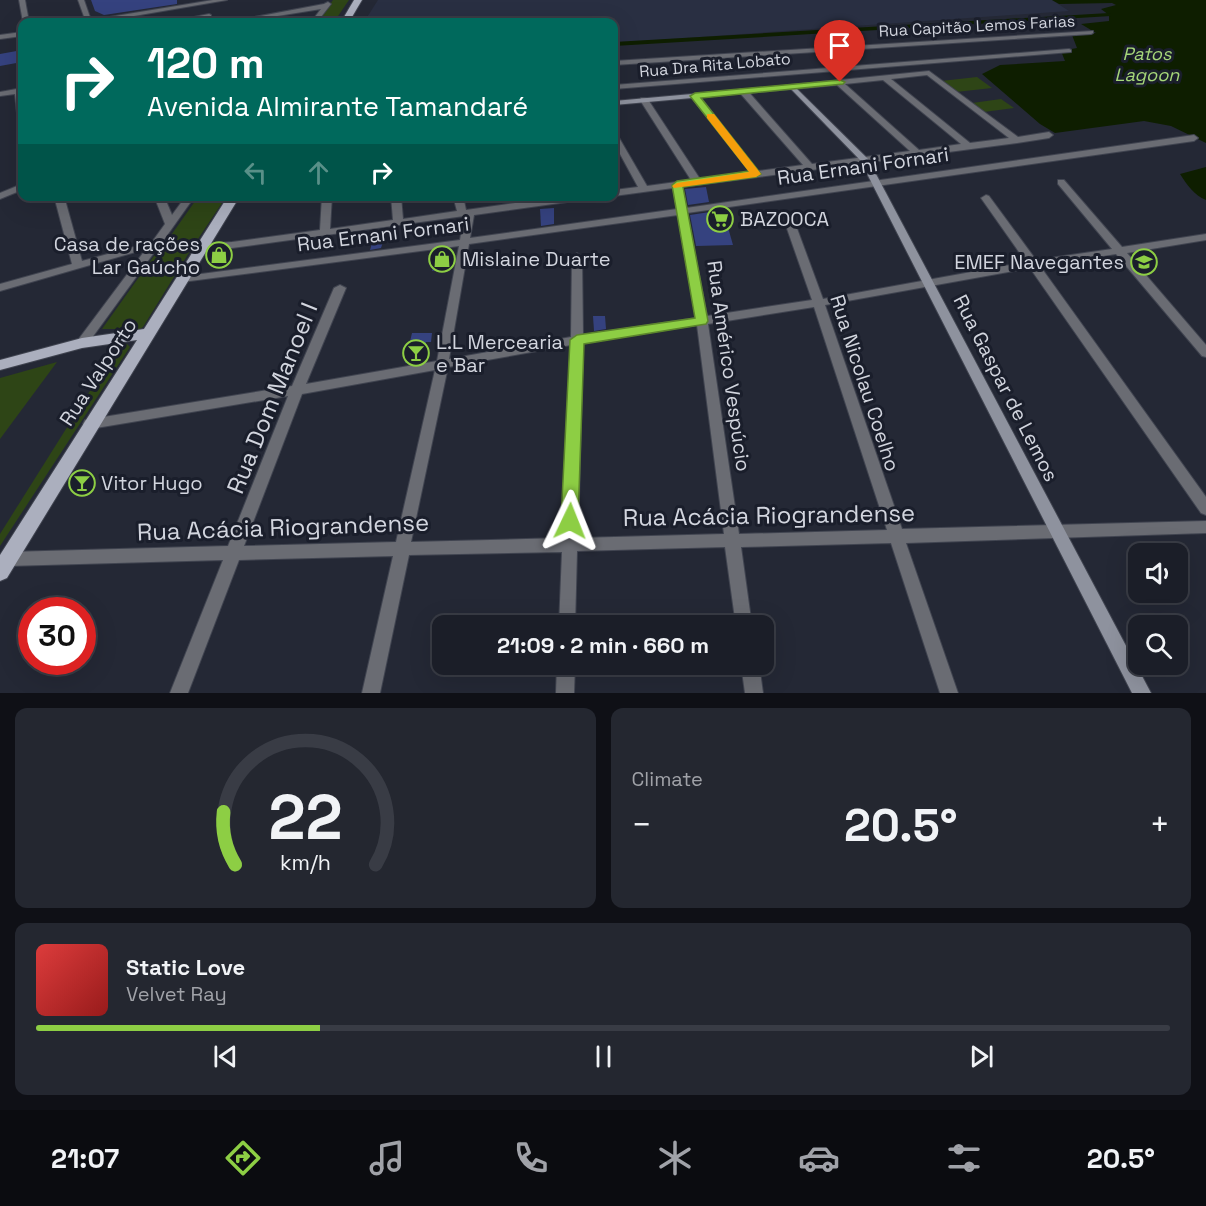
<!DOCTYPE html>
<html lang="en">
<head>
<meta charset="utf-8">
<style>
  :root { --surface:#1b1e28; --page:#242730; --text:#f1f3f6; --muted:#a0a2a8; --line:#393c45; --accent:#8dce44 }
  body { margin:0; font-family:"Space Grotesk",sans-serif; background:var(--page); color:var(--text); height:100vh; display:flex; flex-direction:column; font-size:22px; white-space:nowrap }
  * { box-sizing:border-box; margin:0 }
  p { font-size:20px; color:var(--muted) }
  .icon { flex:none; width:33px; height:33px; fill:none; stroke:currentColor; stroke-width:2; stroke-linecap:round; stroke-linejoin:round }
  .map { position:relative; height:693px; overflow:hidden }
  .drawer { display:flex; flex-direction:column; gap:15px; padding:15px; background:#0f1016; flex:1 }
  .drawer>* { flex:none }
  .guide { position:absolute; left:18px; top:18px; width:600px; height:183px; border-radius:12px; box-shadow:0 6px 24px #0002,0 0 0 2px var(--line); background:#00695c; color:#fff; overflow:hidden }
  .controls { position:absolute; left:1128px; top:543px; display:grid; gap:12px }
  .controls a { display:grid; place-items:center; width:60px; height:60px; border-radius:12px; background:var(--surface); box-shadow:0 6px 24px #0002,0 0 0 2px var(--line); font-size:30px }
  .speed { position:absolute; left:18px; top:597px; display:flex; gap:12px; font-size:30px; font-weight:700; text-align:center }
  .speed>* { display:grid; place-content:center; width:78px; height:78px; border-radius:50%; background:var(--surface); box-shadow:0 6px 24px #0002,0 0 0 2px var(--line); line-height:1 }
  .speed .limit { border:9px solid #d22; background:#fff; color:#111 }
  .pin { position:absolute; display:grid; place-items:center; width:51px; height:51px; color:#fff; margin:-62px -26px; border-radius:50% 50% 50% 0; rotate:-45deg; box-shadow:0 0 6px #0007 }
  .pin .icon { rotate:45deg }
  .me { position:absolute; width:66px; margin:-33px; rotate:2deg; stroke-linejoin:round; filter:drop-shadow(0 0 4px #0008) }
  .turn { display:flex; align-items:center; gap:21px; height:126px; padding:0 30px; font-size:27px }
  .turn .icon { width:78px; height:78px; stroke-width:2.5 }
  .turn b { display:block; font-size:42px; line-height:51px }
  .lanes { display:flex; align-items:center; height:57px; padding:0 30px; background:#0003; justify-content:center; gap:30px; direction:ltr }
  .lanes .off { opacity:.35 }
  .big { font-size:45px; font-weight:600; line-height:1.1 }
  .drawer .card { flex:1; display:flex; flex-direction:column; justify-content:center; gap:9px; min-width:0; padding:0 21px; border-radius:12px; background:var(--page) }
  .drawer .dial { align-items:center; gap:0 }
  .dial svg { height:156px; overflow:visible; fill:none; stroke:var(--line); stroke-width:7; stroke-linecap:round; text-anchor:middle }
  .dial text { fill:var(--text); stroke:none }
  .song { display:flex; align-items:center; gap:18px }
  .cover { width:72px; height:72px; border-radius:9px; background:linear-gradient(135deg,hsl(0 70% 55%),hsl(0 70% 35%)) }
  .played { height:6px; border-radius:3px; background:linear-gradient(90deg,var(--accent) 25%,var(--line) 25%) }
  .keys { display:flex; justify-content:space-around; direction:ltr }
  .heat { display:flex; justify-content:space-between; align-items:center; font-size:33px; direction:ltr }
  .drawer .tiles { flex:1; display:grid; gap:15px; grid-template-columns:1fr 1fr }
  .card:last-child { grid-column:span 2 }
  .trip { position:absolute; left:432px; top:615px; width:342px; height:60px; border-radius:12px; background:var(--surface); box-shadow:0 6px 24px #0002,0 0 0 2px var(--line); font-weight:600; line-height:60px; text-align:center }
  .tab-bar { display:flex; height:96px; justify-content:space-around; align-items:center; background:#0b0c10; color:var(--muted) }
  .tab-bar .icon { width:42px; height:42px }
  .tab-bar .current { color:var(--accent) }
  .tab-bar b { font-size:27px; color:var(--text) }
  .map>svg:first-child { display:block }
  .built { fill:#292f42 }
  .green { fill:#2e4516 }
  .water { fill:#0e1e00 }
  .lines { fill:none; stroke-linecap:round; stroke-linejoin:round }
  .canal { fill:#0e1e00; fill-rule:evenodd }
  .building { fill:#35427f }
  .street-casing { stroke:#404450; stroke-width:2 }
  .secondary-casing { stroke:#404450; stroke-width:2 }
  .primary-casing { stroke:#404450; stroke-width:2 }
  .street { fill:#6a6c73; fill-rule:evenodd }
  .secondary { fill:#8e929e; fill-rule:evenodd }
  .primary { fill:#abafbe; fill-rule:evenodd }
  .route { fill:#8dce44; stroke:#5c862c; stroke-width:1.5 }
  .slow { fill:#f59e0b }
  .labels { text-anchor:middle; dominant-baseline:central; stroke-width:6; stroke-linejoin:round; paint-order:stroke }
  .far-street-label { font-size:16px; fill:#d2d5de; stroke:#1a1e2b }
  .far-water-label { font-size:18px; font-style:italic; fill:#a6d779; stroke:#1a1e2b }
  .street-label { font-size:20px; fill:#d2d5de; stroke:#1a1e2b }
  .poi-label { font-size:20px; fill:#d2d5de; stroke:#1a1e2b; text-anchor:start }
  .near-street-label { font-size:24px; fill:#d2d5de; stroke:#1a1e2b }
</style>
</head>
<body>
<div class="map">
<svg width="1206" height="693" viewBox="0 0 1206 693">
  <rect width="100%" height="100%" fill="#242835"/>
  <polygon class="built" points="378,0 1052,0 1069,11 614,43 614,22 364,22"/>
  <g class="green">
    <polygon points="333,0 349,0 334,22 317,22"/>
    <polygon points="977,77 992,88 956,92 941,81"/>
    <polygon points="1001,99 1014,108 984,112 972,103"/>
    <polygon points="198,197 226,197 198,239 167,241"/>
    <polygon points="159,249 190,251 143,327 140,329 102,329"/>
    <polygon points="120,343 127,344 130,347 0,546 0,534"/>
    <polygon points="57,362 0,439 0,378"/>
  </g>
  <g class="water">
    <polygon points="1052,0 1206,0 1206,143 1171,126 1144,121 1055,133 1040,124 982,74 1000,65 1065,61 1061,51 1077,48 1072,35 1096,33 1081,24 1109,21 1109,15 1101,9 1116,5 1112,3 1059,4"/>
    <path d="M1206,167V200C1194,195 1187,185 1180,174Z"/>
  </g>
  <g class="lines">
    <polygon class="canal" points="1109,13 1111,14 1111,16 614,46 614,42"/>
  </g>
  <g class="building">
    <polygon points="91,0 177,0 177,4 104,15 95,11"/>
    <polygon points="22,50 22,62 0,66 0,54"/>
    <polygon points="706,187 709,202 688,205 685,189"/>
    <polygon points="554,208 554,224 541,226 540,209"/>
    <polygon points="723,210 733,245 696,246 690,215"/>
    <polygon points="376,230 387,230 381,248 370,250"/>
    <polygon points="438,251 451,251 447,268 432,271"/>
    <polygon points="593,316 605,316 606,329 594,331"/>
    <polygon points="412,333 432,333 431,342 426,342 422,361 405,363"/>
  </g>
  <g class="lines">
    <g class="street-casing">
      <g id="street">
        <polygon points="19,0 25,0 29,22 23,22"/>
        <polygon points="78,0 84,0 91,20 213,0 227,0 99,22 86,22"/>
        <polygon points="328,2 331,4 317,22 311,22 321,9 240,22 228,22 324,4"/>
        <polygon points="209,14 211,15 211,17 181,22 169,22"/>
        <polygon points="1093,31 1093,33 1091,34 614,65 614,61"/>
        <polygon points="22,32 22,36 0,39 0,35"/>
        <polygon points="1069,49 1071,50 1071,52 614,89 614,85"/>
        <path d="M929,71L1018,137L1049,132L1053,135L1049,138L1017,143L682,187L686,208L1194,135L1198,138L1194,141L687,213L707,316L812,300L785,223L790,220L795,223L823,299L1026,262L981,198L986,195L989,196L1036,260L1112,249L1058,184V180H1064L1122,247L1206,234V240L1127,253L1206,345V357L1202,356L1116,254L1040,266L1206,497V515L1201,513L1030,268L825,305L902,529L1206,521V533L906,543L958,693H940L891,543L741,547L752,626H736L725,547L577,551L575,626H559L562,552L409,555L380,693H362L393,556L239,560L188,693H170L223,560L8,566L2,564L0,559L2,554L8,552L228,546L288,396L90,429L85,428L83,424L85,420L292,386L334,288L340,285L346,288L306,384L437,361L459,246L182,282L178,281L177,279L178,277L460,240L464,216L232,248L203,250L158,247L86,346L82,347L76,343L78,340L146,249L0,291V284L72,264L54,196H64L82,261L152,242L165,224L154,196H164L172,215L186,196H195L163,241L203,244L232,242L320,230L322,196H332L330,229L393,220L391,196H401L403,219L457,211L453,196H463L466,210L565,196H593L589,199L474,215L470,238L677,209L673,188L614,196V190L638,187L614,143V133L618,136L647,186L691,180L640,100L641,98H647L700,179L750,172L692,98V94H698L758,171L803,165L740,93V89H746L812,164L910,151L837,85L793,89H790V85ZM927,75L1009,138L970,143L891,79ZM883,80L961,144L919,150L845,84ZM678,215L696,318L583,335L582,256L577,253L572,256L571,337L449,359L469,244ZM814,307L887,530L739,534L708,324ZM697,325L724,534L578,538L583,343ZM571,345L562,538L411,542L448,367ZM435,370L396,542L244,546L302,394Z"/>
        <polygon points="22,88 22,125 18,123 15,94 0,96 0,92"/>
        <polygon points="22,184 22,190 0,199 0,193"/>
        <polygon points="557,664 575,664 574,693 556,693"/>
        <polygon points="741,664 759,664 763,693 745,693"/>
      </g>
    </g>
    <g class="secondary-casing">
      <polygon id="secondary" points="793,85 868,159 1151,693 1132,693 860,160 791,89 614,105 614,101"/>
    </g>
    <g class="primary-casing">
      <g id="primary">
        <polygon points="354,0 362,0 349,22 341,22"/>
        <polygon points="228,196 240,196 7,578 0,581 0,555 137,340 82,348 0,370 0,360 82,338 144,329"/>
      </g>
    </g>
    <use href="#street" class="street"/>
    <use href="#secondary" class="secondary"/>
    <use href="#primary" class="primary"/>
  </g>
  <polygon class="route" points="840,80 845,82 843,84 701,98 761,174 756,177 683,187 708,321 706,324 584,344 578,521 576,526 570,528 564,526 561,521 570,340 577,335 695,318 672,185 677,181 749,171 690,96 695,93"/>
  <polygon class="slow" points="707,114 714,114 761,174 756,177 674,188 672,186 677,183 749,172 707,118"/>
  <defs>
    <g id="supermarket-ring" transform="scale(1.35)"><circle r="9.5" fill="#1a1e2b" stroke="#8dce44" stroke-width="1.5"/><path d="M-6-5.5h2.5l.6 2H6L4.5 2H-2.5L-4.4-4H-6ZM-1.5 3.2a1.3 1.3 0 1 0 .1 0ZM3 3.2a1.3 1.3 0 1 0 .1 0Z" fill="#8dce44"/></g>
    <g id="shop-ring" transform="scale(1.35)"><circle r="9.5" fill="#1a1e2b" stroke="#8dce44" stroke-width="1.5"/><path d="M-5-2.5h2.3a2.7 3.5 0 0 1 5.4 0H5L5.5 6h-11ZM-1.5-2.5h3a1.5 2.3 0 0 0-3 0Z" fill="#8dce44"/></g>
    <g id="university-ring" transform="scale(1.35)"><circle r="9.5" fill="#1a1e2b" stroke="#8dce44" stroke-width="1.5"/><path d="M0-5L7-2L0 1L-7-2ZM-4 1L0 2.5L4 1V4Q0 6-4 4Z" fill="#8dce44"/></g>
    <g id="bar-ring" transform="scale(1.35)"><circle r="9.5" fill="#1a1e2b" stroke="#8dce44" stroke-width="1.5"/><path d="M-6-5H6L.8 .8V4.5H3.5V6h-7V4.5H-.8V.8Z" fill="#8dce44"/></g>
  </defs>
  <g fill-rule="evenodd">
    <use href="#supermarket-ring" x="720" y="219"/>
    <use href="#shop-ring" x="219" y="255"/>
    <use href="#shop-ring" x="442" y="259"/>
    <use href="#university-ring" x="1144" y="262"/>
    <use href="#bar-ring" x="416" y="353"/>
    <use href="#bar-ring" x="82" y="483"/>
  </g>
  <g class="labels">
    <g class="far-street-label">
      <text transform="translate(977 26) rotate(-3)">Rua Capitão Lemos Farias</text>
      <text transform="translate(715 65) rotate(-5)">Rua Dra Rita Lobato</text>
    </g>
    <g class="far-water-label">
      <text x="1147" y="53">Patos<tspan x="1147" dy="21">Lagoon</tspan></text>
    </g>
    <g class="street-label">
      <text transform="translate(863 166) rotate(-8)">Rua Ernani Fornari</text>
      <text transform="translate(383 234) rotate(-7)">Rua Ernani Fornari</text>
      <text transform="translate(729 366) rotate(82)">Rua Américo Vespúcio</text>
      <text transform="translate(98 372) rotate(-57)">Rua Valporto</text>
      <text transform="translate(865 383) rotate(72)">Rua Nicolau Coelho</text>
      <text transform="translate(1006 388) rotate(63)">Rua Gaspar de Lemos</text>
    </g>
    <g class="poi-label">
      <text x="740" y="219">BAZOOCA</text>
      <text x="200" y="244" text-anchor="end">Casa de rações<tspan x="200" dy="23">Lar Gaúcho</tspan></text>
      <text x="462" y="259">Mislaine Duarte</text>
      <text x="1124" y="262" text-anchor="end">EMEF Navegantes</text>
      <text x="436" y="342">L.L Mercearia<tspan x="436" dy="23">e Bar</tspan></text>
      <text x="101" y="483">Vitor Hugo</text>
    </g>
    <g class="near-street-label">
      <text transform="translate(272 398) rotate(-68)">Rua Dom Manoel I</text>
      <text transform="translate(769 515) rotate(-1)">Rua Acácia Riograndense</text>
      <text transform="translate(283 527) rotate(-2)">Rua Acácia Riograndense</text>
    </g>
  </g>
</svg>
<div class="controls">
<a><svg class="icon" aria-label="sound" viewBox="0 0 24 24"><path d="M4 9h4l5-4v14l-5-4H4zM17 9q2 3 0 6"/></svg></a>
<a><svg class="icon" aria-label="search" viewBox="0 0 24 24"><circle cx="10" cy="10" r="6"/><path d="M15 15l6 6"/></svg></a>
</div>
<div class="speed"><div class="limit">30</div></div>
<div class="pin" style="left:840px;top:82px;background:#d93025"><svg class="icon" aria-label="arrive" viewBox="0 0 24 24"><path d="M6 21V4h12l-3 4 3 4H6"/></svg></div>
<svg class="me" style="left:570px;top:521px" viewBox="-20 -20 40 40"><path d="M0-17L14 15 0 8-14 15z" fill="#8dce44" stroke="#fff" stroke-width="4"/></svg>
<div class="trip">21:09 · 2 min · 660 m</div>
<div class="guide">
<div class="turn"><svg class="icon" aria-label="right" viewBox="0 0 24 24"><path d="M7 20v-9h11M14 6l5 5-5 5"/></svg><div><b>120 m</b>Avenida Almirante Tamandaré</div></div>
<div class="lanes"><svg class="icon off" aria-label="left" viewBox="0 0 24 24"><path d="M17 20v-9H6M10 6l-5 5 5 5"/></svg><svg class="icon off" aria-label="ahead" viewBox="0 0 24 24"><path d="M12 20V5M6 11l6-6 6 6"/></svg><svg class="icon" aria-label="right" viewBox="0 0 24 24"><path d="M7 20v-9h11M14 6l5 5-5 5"/></svg></div>
</div>
</div>
<section class="drawer">
<div class="tiles">
<div class="card dial"><svg viewBox="0 0 100 80">
<path d="M14 69A42 42 0 1 1 86 69"/>
<path d="M14 69A42 42 0 0 1 8 42" stroke="#8dce44"/>
<text x="50" y="56" font-size="32" font-weight="700">22</text>
<text x="50" y="72" font-size="11">km/h</text>
</svg></div>
<div class="card"><p>Climate</p>
<div class="heat"><a>−</a><b class="big">20.5°</b><a>+</a></div>
</div>
<div class="card">
<div class="song"><i class="cover"></i><div><b>Static Love</b><p>Velvet Ray</p></div></div>
<div class="played"></div>
<div class="keys"><svg class="icon" aria-label="previous" viewBox="0 0 24 24"><path d="M18 5L8 12l10 7zM5 5v14"/></svg><svg class="icon" aria-label="pause" viewBox="0 0 24 24"><path d="M8 5v14M16 5v14"/></svg><svg class="icon" aria-label="next" viewBox="0 0 24 24"><path d="M6 5l10 7-10 7zM19 5v14"/></svg></div>
</div>
</div>
</section>
<nav class="tab-bar">
<b>21:07</b>
<svg class="icon current" aria-label="directions" viewBox="0 0 24 24"><path d="M12 3l9 9-9 9-9-9zM9 14v-3h6M13 9l2 2-2 2"/></svg>
<svg class="icon" aria-label="music" viewBox="0 0 24 24"><path d="M9 18V5l10-2v13"/><circle cx="6" cy="18" r="3"/><circle cx="16" cy="16" r="3"/></svg>
<svg class="icon" aria-label="phone" viewBox="0 0 24 24"><path d="M5 4h4l2 5-3 2q2 4 5 5l2-3 5 2v4C11 20 4 13 5 4z"/></svg>
<svg class="icon" aria-label="climate" viewBox="0 0 24 24"><path d="M12 3v18M4 7l16 10M4 17L20 7"/></svg>
<svg class="icon" aria-label="car" viewBox="0 0 24 24"><path d="M5 17H2v-5l4-1 3-4h7l3 4 3 1v5h-3M9 17h6M6 11h13"/><circle cx="7" cy="17" r="2"/><circle cx="17" cy="17" r="2"/></svg>
<svg class="icon" aria-label="filters" viewBox="0 0 24 24"><path d="M4 7h16M4 17h16"/><circle cx="9" cy="7" r="2"/><circle cx="15" cy="17" r="2"/></svg>
<b>20.5°</b>
</nav>
</body>
</html>
